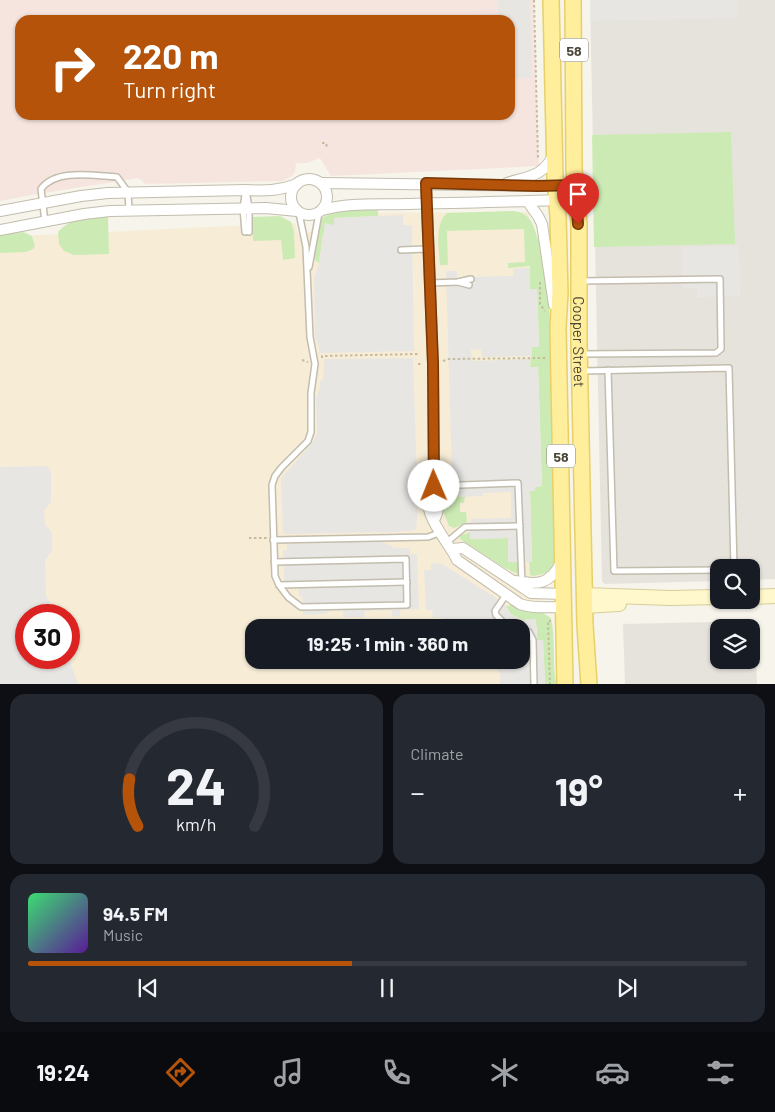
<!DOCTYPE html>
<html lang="en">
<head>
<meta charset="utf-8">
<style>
  :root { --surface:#171b24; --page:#242831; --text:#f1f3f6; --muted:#9ea1a6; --line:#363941; --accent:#b45309 }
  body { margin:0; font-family:Barlow,sans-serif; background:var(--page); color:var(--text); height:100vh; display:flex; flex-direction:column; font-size:19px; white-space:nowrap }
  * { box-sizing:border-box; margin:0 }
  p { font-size:16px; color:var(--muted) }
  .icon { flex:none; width:28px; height:28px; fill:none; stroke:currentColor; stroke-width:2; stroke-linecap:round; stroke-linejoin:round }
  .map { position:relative; height:684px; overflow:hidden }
  .drawer { display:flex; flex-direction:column; gap:10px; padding:10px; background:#0d0f14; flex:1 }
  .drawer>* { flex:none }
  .top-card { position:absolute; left:15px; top:15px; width:500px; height:105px; border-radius:15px; box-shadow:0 1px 4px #0004; background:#b45309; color:#fff; overflow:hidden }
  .fabs { position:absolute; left:710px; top:559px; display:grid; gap:10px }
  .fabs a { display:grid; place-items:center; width:50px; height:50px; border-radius:10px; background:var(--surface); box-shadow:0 1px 4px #0004; font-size:25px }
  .speed { position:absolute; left:15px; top:604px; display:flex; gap:10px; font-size:25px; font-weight:700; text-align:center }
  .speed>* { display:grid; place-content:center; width:65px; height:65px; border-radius:50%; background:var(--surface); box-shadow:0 1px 4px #0004; line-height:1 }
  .speed .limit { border:8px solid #d22; background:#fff; color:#111 }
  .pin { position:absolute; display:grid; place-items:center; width:42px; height:42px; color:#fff; margin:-51px -21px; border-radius:50% 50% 50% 0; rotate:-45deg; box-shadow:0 0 5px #0007 }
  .pin .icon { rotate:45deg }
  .me { position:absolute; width:55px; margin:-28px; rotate:359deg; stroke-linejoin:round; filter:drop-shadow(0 0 4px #0008) }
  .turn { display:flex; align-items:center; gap:18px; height:105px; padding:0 25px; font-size:22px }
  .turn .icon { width:65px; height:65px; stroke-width:2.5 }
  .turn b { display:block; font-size:35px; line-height:42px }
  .big { font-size:38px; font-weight:700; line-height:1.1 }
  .drawer .widget { flex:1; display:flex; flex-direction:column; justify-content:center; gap:8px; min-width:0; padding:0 18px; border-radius:15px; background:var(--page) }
  .drawer .dial { align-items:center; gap:0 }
  .dial svg { height:130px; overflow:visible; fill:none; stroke:var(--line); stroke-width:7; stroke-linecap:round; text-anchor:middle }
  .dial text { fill:var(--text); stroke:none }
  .song { display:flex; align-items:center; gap:15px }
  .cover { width:60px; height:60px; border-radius:8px; background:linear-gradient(135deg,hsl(140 70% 55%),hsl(270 70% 35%)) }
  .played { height:5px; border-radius:2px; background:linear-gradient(90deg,var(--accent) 45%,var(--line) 45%) }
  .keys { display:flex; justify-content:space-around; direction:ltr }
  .heat { display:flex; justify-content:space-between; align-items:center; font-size:28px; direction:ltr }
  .drawer .tiles { flex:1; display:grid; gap:10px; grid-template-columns:1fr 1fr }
  .widget:last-child { grid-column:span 2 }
  .trip { position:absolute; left:245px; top:619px; width:285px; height:50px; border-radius:15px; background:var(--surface); box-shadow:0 1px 4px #0004; font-weight:700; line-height:50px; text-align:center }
  .tabs { display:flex; height:80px; justify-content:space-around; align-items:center; background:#090b0e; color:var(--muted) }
  .tabs .icon { width:35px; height:35px }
  .tabs .current { color:var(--accent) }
  .tabs b { font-size:22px; color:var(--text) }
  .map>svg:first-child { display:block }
  .commercial { fill:#f7edd7; fill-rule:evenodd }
  .industrial { fill:#e6e3dc; fill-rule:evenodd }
  .medical { fill:#f6e5df; fill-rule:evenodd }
  .green { fill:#ccebb4 }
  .parking { fill:#e8e6e3 }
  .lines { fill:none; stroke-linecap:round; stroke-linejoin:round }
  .lane-casing { stroke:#c2bdad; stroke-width:8 }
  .street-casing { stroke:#c2bdad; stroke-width:12 }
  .secondary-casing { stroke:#d7cd9a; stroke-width:16 }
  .primary-casing { stroke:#e8d068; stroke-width:18 }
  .path { stroke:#c4bb9e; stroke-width:2; stroke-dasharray:2.5 2.5; stroke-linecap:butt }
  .lane { stroke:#fff; stroke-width:5 }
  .street { stroke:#fff; stroke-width:10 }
  .secondary { stroke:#fff8cc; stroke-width:14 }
  .primary { stroke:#ffee9b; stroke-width:15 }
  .route-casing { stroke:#753606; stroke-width:12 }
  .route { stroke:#b45309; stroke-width:9 }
  .labels { text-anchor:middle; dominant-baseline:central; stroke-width:4.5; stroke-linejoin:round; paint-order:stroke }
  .shield { fill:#fff; stroke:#817e74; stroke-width:1 }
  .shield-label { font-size:14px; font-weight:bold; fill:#4b4638 }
  .street-label { font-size:15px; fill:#4b4638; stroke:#fff }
</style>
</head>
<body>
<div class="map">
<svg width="775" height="685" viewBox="0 0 775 685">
  <rect width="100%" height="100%" fill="#f6f4eb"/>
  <path class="commercial" d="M529,212L545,684H0V237L295,223L298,234L310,232L323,234L337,213ZM26,615H69V658H26ZM254,628H521V660H254Z"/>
  <g class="industrial">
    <polygon points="590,0 775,0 775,579 751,580 751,568 719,568 719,581 605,584 602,582"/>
    <path d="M755,621L757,684H625L623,624ZM719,628H751V660H719Z"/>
  </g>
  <path class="medical" d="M0,0H534L539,166L331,176L320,158L307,163H296L295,172L292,176L282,181L146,184L138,178L31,195L0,201ZM20,20H510V115H20Z"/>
  <g class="green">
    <polygon points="731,132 735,244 594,247 592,135"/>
    <path d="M378,209V216L335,218L334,225L323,234L319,263L315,260C315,249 313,233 317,224C326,207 362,210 378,209Z"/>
    <path d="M514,211C533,214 533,226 539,242H543L550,319L556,563L551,572L534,576L530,575L529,562L532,561L530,491L534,487L542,486L538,367H530L532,347L539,346L537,289H530V266L508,268V263L525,262L524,229L447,231L448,265H440C439,250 434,224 447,213Z"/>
    <polygon points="280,216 291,222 294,231 295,258 283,260 281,240 253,241 253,217"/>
    <path d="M108,217L109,254L74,255L64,251L59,244L58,232C73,216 88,218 108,217Z"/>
    <polygon points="23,232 32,236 35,246 33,249 26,252 0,253 0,235"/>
    <polygon points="447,490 459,490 459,496 465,496 464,503 460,503 460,512 466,512 467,522 454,528 449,526 441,506 441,492"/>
    <polygon points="470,532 471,539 508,538 508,562 519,562 520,572 518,574 503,567 460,539 460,536"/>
    <path d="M511,605L524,610L541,612L551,618C556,640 552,662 556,684H545L543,641L537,640V627L511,614L506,606Z"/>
  </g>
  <g class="parking">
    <polygon points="498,0 530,0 532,78 510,79 510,20 464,20 464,15 498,14"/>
    <polygon points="590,0 737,0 738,18 590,21"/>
    <polygon points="403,215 403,225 412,225 414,351 319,353 319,347 315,337 314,279 319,263 325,223 334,225 334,218"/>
    <polygon points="739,246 740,296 697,297 697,288 682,289 682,247"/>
    <polygon points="530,268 530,289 537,289 539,347 532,347 532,356 482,357 481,350 471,349 472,361 530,359 530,367 538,367 542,486 535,487 535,491 530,491 532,562 508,562 508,538 470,539 470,532 471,519 511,518 511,492 483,493 483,496 459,497 458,477 452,477 446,271 457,271 457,278 471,277 513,276 513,269"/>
    <polygon points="413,358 418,510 416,530 399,532 283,534 281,478 313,442 317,433 316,397 320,388 320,381 323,380 324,359"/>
    <polygon points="47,466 51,472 51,502 44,511 45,524 52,533 52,551 45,560 46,596 53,607 53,615 26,615 26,658 69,658 69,652 69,659 78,684 0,684 0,467"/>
    <polygon points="381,541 395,548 410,548 410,554 417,554 419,609 400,610 400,616 392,617 392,610 365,611 364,617 343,617 343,611 329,611 326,614 303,615 302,596 299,596 299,589 284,580 283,550 287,550 287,544"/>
    <polygon points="431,563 442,564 493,596 506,606 511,614 520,620 536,619 537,640 543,640 545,684 500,684 500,673 486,660 521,660 521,628 451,627 443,618 433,618 432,610 426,610 424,570 431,570"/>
  </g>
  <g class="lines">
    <g class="lane-casing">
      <g id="lane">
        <polyline points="246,190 249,208 249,232"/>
        <polyline points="245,195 243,208 245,232"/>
        <path d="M45,222L41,189C56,168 95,176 117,177L128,192L129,210"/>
        <polyline points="401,250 427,249"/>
        <polyline points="309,267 319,213"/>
        <polyline points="458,282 469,285"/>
        <polyline points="430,283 458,282 471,279"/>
        <polyline points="580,354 716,353 721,349 721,346 720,279 581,281"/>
        <polyline points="608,370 614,571 719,570"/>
        <polyline points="582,371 729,368 734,568"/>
        <polyline points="434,486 518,483 522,583"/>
        <polyline points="273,540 428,537 439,533"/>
        <polyline points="446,543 465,527 520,526"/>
        <polyline points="274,562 406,559 407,605 301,607 288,597 279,585 275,576 272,485 275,476 282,467 308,441 311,432 311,393 315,364 310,337 306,247 299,213"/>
        <polyline points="279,585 407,582"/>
        <polyline points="506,595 495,611 496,615 509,628"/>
        <polyline points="521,631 529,632 533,640 534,685"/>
      </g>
    </g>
    <g class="street-casing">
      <g id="street">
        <circle cx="309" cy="197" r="18"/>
        <polyline points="321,183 555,186"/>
        <path d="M426,183L433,364L434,486C440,496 440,510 434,520"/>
        <path d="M507,183C529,176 543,177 554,154"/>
        <polyline points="528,202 538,216 542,224 554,305"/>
        <path d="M322,210C350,202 378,205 406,204C456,203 507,202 557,200"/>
        <path d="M0,211L81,196L108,193L246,190C265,191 279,191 297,184"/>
        <polyline points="0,230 84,214 110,211 266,208 297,211"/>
        <path d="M434,486C415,509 448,540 457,560L520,604C533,609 549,607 564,607"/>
        <polyline points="452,549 463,548 531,593 564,594"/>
        <path d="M515,581C538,585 549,585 561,563"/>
      </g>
    </g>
    <g class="secondary-casing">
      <g id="secondary">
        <polyline points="585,595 670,598 719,597"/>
        <polyline points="751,597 775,596"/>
        <polyline points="584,606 619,604"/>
      </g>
    </g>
    <g class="primary-casing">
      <g id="primary">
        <polyline points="551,0 555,177 558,217 560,292 558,328 565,685"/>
        <path id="s1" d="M573,0L574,169L579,224V344L585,625L589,685"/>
      </g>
    </g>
    <g class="path">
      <polyline points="534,0 538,160"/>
      <polyline points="322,143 326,143 327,147"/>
      <polyline points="540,282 540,304 545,311"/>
      <polyline points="322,358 322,356 418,354"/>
      <polyline points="302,360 308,362"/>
      <polyline points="443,361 449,359 547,358"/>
      <polyline points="418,364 423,364"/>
      <polyline points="249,538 267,538"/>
      <polyline points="550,685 548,621 551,621"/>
    </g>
    <use href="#lane" class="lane"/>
    <use href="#street" class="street"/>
    <use href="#secondary" class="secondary"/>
    <use href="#primary" class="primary"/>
  </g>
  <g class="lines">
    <g class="route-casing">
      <polyline id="route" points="434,486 433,364 426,183 538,186 575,185 578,224"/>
    </g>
    <use href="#route" class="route"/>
  </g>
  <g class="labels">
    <g class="shield">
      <rect x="560" y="38.5" width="28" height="23" rx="4"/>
      <rect x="547" y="444.5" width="28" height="23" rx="4"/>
    </g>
    <g class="shield-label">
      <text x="574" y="50">58</text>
      <text x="561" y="456">58</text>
    </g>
    <g class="street-label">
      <text stroke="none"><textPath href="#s1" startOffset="342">Cooper Street</textPath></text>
    </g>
  </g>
</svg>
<div class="fabs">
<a><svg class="icon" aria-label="search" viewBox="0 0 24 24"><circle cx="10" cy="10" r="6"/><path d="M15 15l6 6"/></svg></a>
<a><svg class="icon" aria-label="layers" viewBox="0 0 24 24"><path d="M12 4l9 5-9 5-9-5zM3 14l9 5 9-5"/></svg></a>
</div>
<div class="speed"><div class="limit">30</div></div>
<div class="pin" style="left:578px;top:224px;background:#d93025"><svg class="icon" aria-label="arrive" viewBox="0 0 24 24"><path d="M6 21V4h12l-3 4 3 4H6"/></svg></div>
<svg class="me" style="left:434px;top:486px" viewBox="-20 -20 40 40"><circle r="19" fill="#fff"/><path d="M0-13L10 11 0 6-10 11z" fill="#b45309"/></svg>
<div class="trip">19:25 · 1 min · 360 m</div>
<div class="top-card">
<div class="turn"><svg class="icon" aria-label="right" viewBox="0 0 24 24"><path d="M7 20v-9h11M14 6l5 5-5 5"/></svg><div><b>220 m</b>Turn right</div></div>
</div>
</div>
<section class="drawer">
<div class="tiles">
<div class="widget dial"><svg viewBox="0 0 100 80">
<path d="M14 69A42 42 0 1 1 86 69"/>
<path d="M14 69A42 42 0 0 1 9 40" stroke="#b45309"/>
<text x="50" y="56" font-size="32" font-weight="700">24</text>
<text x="50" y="72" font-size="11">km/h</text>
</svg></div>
<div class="widget"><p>Climate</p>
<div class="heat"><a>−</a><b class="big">19°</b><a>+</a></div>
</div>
<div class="widget">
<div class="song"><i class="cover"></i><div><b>94.5 FM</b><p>Music</p></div></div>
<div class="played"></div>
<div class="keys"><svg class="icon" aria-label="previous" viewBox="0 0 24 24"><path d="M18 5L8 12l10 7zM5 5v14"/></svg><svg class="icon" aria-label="pause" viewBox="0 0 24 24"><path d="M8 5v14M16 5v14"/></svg><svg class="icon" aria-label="next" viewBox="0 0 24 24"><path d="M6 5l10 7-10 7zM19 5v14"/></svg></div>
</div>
</div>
</section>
<nav class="tabs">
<b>19:24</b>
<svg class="icon current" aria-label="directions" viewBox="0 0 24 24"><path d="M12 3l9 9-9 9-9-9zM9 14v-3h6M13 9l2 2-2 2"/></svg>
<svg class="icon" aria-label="music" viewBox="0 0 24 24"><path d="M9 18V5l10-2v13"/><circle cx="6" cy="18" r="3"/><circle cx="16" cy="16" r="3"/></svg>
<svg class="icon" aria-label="phone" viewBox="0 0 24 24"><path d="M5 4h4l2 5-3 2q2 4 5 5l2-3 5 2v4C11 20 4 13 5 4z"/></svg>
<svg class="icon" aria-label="climate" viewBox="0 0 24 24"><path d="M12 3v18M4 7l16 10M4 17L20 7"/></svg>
<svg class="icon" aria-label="car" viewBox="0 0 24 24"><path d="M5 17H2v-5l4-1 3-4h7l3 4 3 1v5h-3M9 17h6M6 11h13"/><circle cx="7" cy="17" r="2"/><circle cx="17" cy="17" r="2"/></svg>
<svg class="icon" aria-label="filters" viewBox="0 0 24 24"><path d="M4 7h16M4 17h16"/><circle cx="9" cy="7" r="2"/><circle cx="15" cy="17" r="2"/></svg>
</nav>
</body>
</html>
